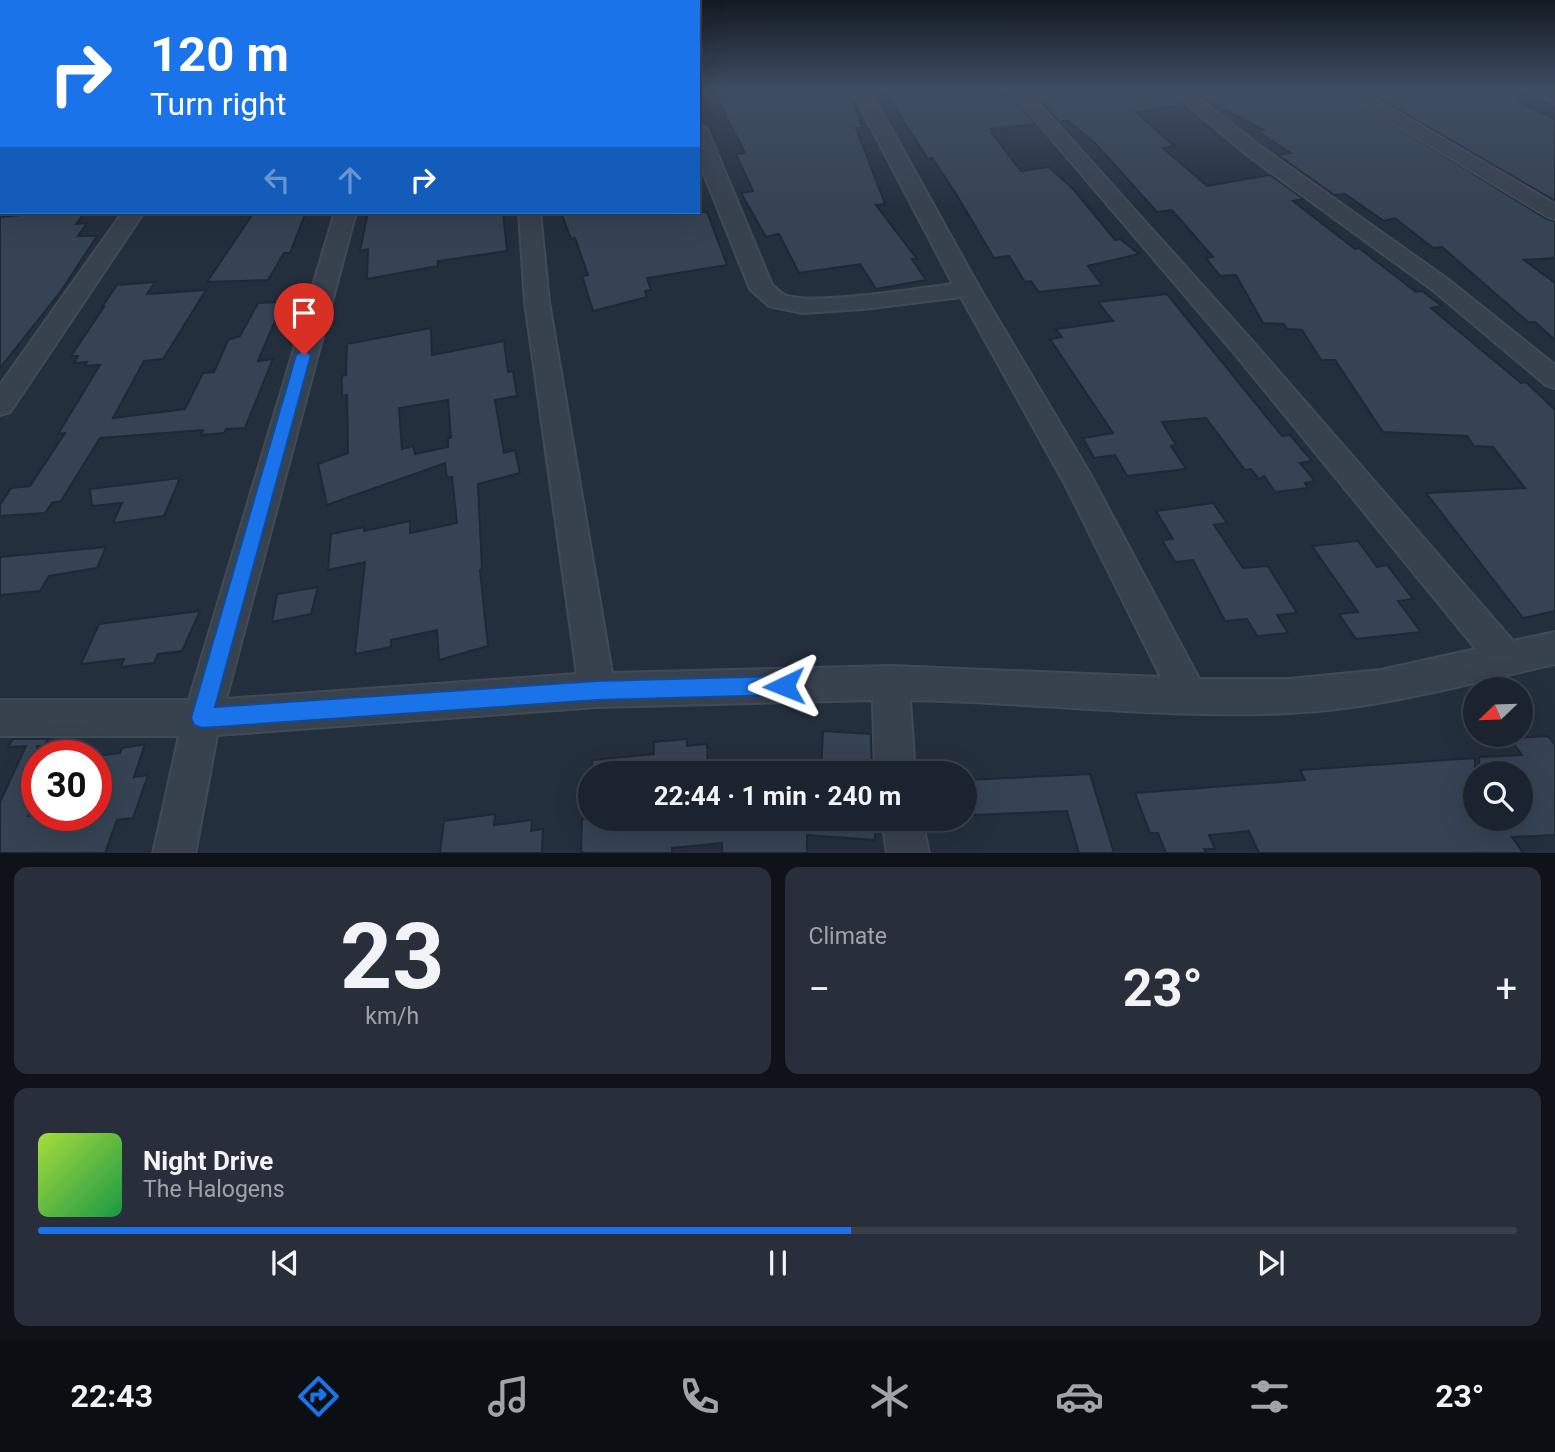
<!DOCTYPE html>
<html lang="en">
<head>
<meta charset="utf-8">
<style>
  :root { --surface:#1b232e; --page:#282f3a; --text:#f1f3f6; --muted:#a0a4aa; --line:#39404a; --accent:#1a73e8 }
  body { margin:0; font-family:Roboto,sans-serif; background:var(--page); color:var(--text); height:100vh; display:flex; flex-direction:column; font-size:26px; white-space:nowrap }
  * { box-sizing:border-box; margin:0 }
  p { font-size:23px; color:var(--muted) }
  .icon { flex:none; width:38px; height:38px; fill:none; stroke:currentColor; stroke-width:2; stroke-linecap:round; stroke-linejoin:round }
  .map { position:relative; height:853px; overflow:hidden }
  .panel { display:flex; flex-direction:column; gap:14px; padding:14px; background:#0f1319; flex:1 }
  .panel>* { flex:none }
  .hud { position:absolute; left:0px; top:0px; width:700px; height:214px; box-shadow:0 7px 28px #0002,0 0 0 2px var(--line); background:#1a73e8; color:#fff; overflow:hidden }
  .needle { width:46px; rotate:247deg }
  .buttons { position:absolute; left:1463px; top:677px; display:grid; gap:14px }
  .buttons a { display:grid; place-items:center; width:70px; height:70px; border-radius:50%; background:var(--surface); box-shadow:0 7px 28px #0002,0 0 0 2px var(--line); font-size:35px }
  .speed { position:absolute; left:21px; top:740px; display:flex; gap:14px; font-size:35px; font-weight:700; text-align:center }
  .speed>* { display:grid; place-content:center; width:91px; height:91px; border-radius:50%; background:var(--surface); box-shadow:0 7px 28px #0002,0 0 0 2px var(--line); line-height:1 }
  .speed .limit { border:10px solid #d22; background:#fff; color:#111 }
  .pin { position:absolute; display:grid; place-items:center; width:60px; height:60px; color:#fff; margin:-72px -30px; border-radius:50% 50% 50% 0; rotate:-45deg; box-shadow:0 0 7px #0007 }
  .pin .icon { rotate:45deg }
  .me { position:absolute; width:77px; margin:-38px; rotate:268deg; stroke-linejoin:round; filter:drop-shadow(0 0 5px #0008) }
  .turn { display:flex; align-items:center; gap:24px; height:147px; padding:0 35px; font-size:32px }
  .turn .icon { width:91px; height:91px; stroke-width:2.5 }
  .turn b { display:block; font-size:49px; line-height:60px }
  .lanes { display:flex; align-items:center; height:66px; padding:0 35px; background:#0003; justify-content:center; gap:35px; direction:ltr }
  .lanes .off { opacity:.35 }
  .big { font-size:52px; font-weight:700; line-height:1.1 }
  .panel .card { flex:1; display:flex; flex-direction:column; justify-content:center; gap:10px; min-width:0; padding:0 24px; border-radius:14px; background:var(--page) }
  .panel .dial { align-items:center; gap:0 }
  .dial b { font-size:91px; line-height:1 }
  .song { display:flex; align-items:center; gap:21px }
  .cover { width:84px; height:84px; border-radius:10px; background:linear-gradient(135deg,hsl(80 70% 55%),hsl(140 70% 35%)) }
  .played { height:7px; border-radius:4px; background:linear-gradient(90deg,var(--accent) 55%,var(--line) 55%) }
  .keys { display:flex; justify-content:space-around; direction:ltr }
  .heat { display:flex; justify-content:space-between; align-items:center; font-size:38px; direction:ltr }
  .panel .tiles { flex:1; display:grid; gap:14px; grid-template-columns:1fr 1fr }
  .card:last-child { grid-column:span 2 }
  .trip { position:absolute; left:578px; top:761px; width:399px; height:70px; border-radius:35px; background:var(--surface); box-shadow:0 7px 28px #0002,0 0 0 2px var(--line); font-weight:700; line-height:70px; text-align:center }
  .tab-bar { display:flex; height:112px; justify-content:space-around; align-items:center; background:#0b0e12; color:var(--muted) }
  .tab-bar .icon { width:49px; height:49px }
  .tab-bar .active { color:var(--accent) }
  .tab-bar b { font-size:32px; color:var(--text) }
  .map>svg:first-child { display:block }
  .building { fill:#364354; stroke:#1f2835; stroke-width:2; fill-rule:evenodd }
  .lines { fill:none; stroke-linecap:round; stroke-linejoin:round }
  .minor-casing { stroke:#414a57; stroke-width:4 }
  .minor { fill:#38414e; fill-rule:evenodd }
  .route { fill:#1a73e8; stroke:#114b97; stroke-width:2 }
</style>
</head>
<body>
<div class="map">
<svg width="1555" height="854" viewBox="0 0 1555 854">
  <rect width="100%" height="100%" fill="#242f3e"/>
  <g class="building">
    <polygon points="712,89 842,89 846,97 852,96 862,128 856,128 885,204 876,205 917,259 912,259 926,280 876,289 860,264 799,273 779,234 766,237 741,193 753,191 736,154 745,153"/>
    <polygon points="934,89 991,89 1000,98 1013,97 1036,124 991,129 994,132 992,133 1021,171 1049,167 1075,191 1115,240 1120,239 1139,254 1088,266 1102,285 1039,292 1031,281 1025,282 1009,256 994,258 956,194 932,158 928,159 886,93"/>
    <polygon points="1071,89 1167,89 1184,105 1136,112 1174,146 1163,148 1207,186 1270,175 1304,199 1293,201 1355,249 1359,248 1416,292 1422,291 1442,306 1431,308 1521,383 1526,382 1555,410 1555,611 1523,618 1426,493 1525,488 1493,447 1474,446 1467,436 1383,432 1335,360 1321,360 1302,330 1287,329 1284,324 1263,323 1236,275 1220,276 1206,258 1213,257 1172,210 1157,212 1095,143 1068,121 1059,122 1034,94"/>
    <polygon points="1191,89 1335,89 1547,219 1555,221 1555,258 1524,260 1555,283 1555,340 1535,322 1528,322 1442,247 1433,248 1395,218 1384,221 1345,194 1334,195 1278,155 1291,153 1257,131 1264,130 1207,101"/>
    <polygon points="1363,89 1517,89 1519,102 1555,119 1555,201"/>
    <polygon points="53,212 85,212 76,224 87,223 78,236 97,236 61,291 0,368 0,217"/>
    <polygon points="254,212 306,212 290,253 284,253 268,280 207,282"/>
    <polygon points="368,212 503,212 507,251 438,261 438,266 367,279 368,249 360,251"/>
    <polygon points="561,212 707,212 727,265 647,278 651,290 645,291 647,297 593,311 582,276 588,275 575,238 571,239"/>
    <polygon points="155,282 147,294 206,290 163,359 144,361 113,418 185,409 203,373 214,372 228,340 240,336 258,303 301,301 291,321 275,321 258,361 273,359 245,428 226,429 224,433 201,435 203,430 100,438 61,501 52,503 45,513 0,516 0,505 11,488 30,486 65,433 58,434 100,365 85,366 87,362 74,363 78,356 71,356 104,307 102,307 117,285"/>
    <polygon points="1167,294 1282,436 1290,435 1312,461 1300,463 1315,481 1305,483 1308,488 1275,492 1264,476 1259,479 1251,469 1245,470 1206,418 1162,422 1176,445 1171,446 1186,469 1127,476 1115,455 1094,458 1083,438 1113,433 1050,339 1062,337 1056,329 1113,321 1098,302"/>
    <path d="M431,328L432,355L504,341L508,372L513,371L517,396L495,400L504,453L515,450L520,473L478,484L482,569L480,570L488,646L439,660L437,630L391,640V647L355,654L365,562L328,570L331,534L364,527V531L410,521V533L457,523L452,477L447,478L445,463L327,505L318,464L348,453L347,395L342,396V376L346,375L347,344ZM448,400L451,438H448V447L415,454L413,446L402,449L399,408Z"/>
    <polygon points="180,478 164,516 113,523 122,503 92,506 90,489"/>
    <polygon points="1213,503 1227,523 1214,525 1243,568 1268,566 1297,613 1277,615 1288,633 1257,636 1247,619 1225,621 1193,560 1175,562 1162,540 1173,539 1156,511"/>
    <polygon points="1358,541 1377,567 1387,565 1413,599 1398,601 1421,632 1356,639 1339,614 1358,612 1312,546"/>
    <polygon points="106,547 97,568 49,576 40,591 0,595 0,557"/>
    <polygon points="318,587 311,614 272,622 277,594"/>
    <polygon points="200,611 182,651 158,654 154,663 121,667 124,659 81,664 99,624"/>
    <polygon points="823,731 871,734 872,774 821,774"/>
    <polygon points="1548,736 1555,745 1555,835 1512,837 1523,853 1259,853 1249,831 1209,835 1215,849 1204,849 1206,853 1166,853 1158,833 1150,833 1135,793 1305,780 1300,770 1475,758 1475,819 1521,819 1521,774 1480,774 1479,757 1522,755 1510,738"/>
    <polygon points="13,739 48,739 44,746 37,746 37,797 28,816 37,816 37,818 96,816 96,756 120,753 122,748 145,744 134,777 148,775 133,818 117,820 105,853 0,853 0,802 26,746 8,747"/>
    <polygon points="687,739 687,746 707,744 708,774 593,774 592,760 654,754 654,742"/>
    <polygon points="1090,774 1114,853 1079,853 1067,811 974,815 967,780"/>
    <polygon points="495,814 494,825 532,820 531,831 543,829 542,853 440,853 444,821"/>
    <polygon points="582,819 875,819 875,840 807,835 807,853 722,853 722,843 672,848 672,853 586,853 581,852"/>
  </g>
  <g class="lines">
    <g class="minor-casing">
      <g id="minor">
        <path d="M851,89H869L980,289L1090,474L1199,679H1289L1381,670L1476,649L1235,354L1009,89H1026L1253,342L1513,641L1555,632V664C1467,684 1379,709 1288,713C1162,719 1036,702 910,700L915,774H875L873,700L597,707L217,735L195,854H153L179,736H0V700H189L335,212H356L226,699L577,674L525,302L519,212H540L549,302L612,673L891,666L1161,677L1065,484L961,297L863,309L802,313L769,306L750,289L706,179L698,157V124L707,129L772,285C776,288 781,293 785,295C811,306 920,288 953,284Z"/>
        <polygon points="1169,89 1187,89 1260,146 1450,281 1555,365 1555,388 1546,385 1434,291 1246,154"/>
        <polygon points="1337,89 1358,89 1555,204 1555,219 1548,217"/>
        <polygon points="1528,89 1555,91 1555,103"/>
        <polygon points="0,92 2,92 0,103"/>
        <polygon points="2,140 2,152 0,153 0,141"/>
        <rect x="0" y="177" width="2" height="12"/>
        <polygon points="123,212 144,212 10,412 0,415 0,385"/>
        <polygon points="882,819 922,819 929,854 887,854"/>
      </g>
    </g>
    <use href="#minor" class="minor"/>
  </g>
  <linearGradient id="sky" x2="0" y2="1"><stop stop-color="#141a22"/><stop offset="0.43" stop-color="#3f4d63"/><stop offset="1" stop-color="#3f4d63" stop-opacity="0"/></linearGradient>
  <rect width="1555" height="208" fill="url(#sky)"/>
  <polygon class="route" points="304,350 311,355 215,707 597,681 784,676 791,679 794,686 791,692 784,695 597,700 202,728 194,725 191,718 296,355"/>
</svg>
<div class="buttons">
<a><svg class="needle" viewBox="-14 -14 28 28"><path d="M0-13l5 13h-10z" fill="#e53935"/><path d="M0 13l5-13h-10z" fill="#a0a4aa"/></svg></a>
<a><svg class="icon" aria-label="search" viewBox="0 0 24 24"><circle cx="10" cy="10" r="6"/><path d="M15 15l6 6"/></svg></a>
</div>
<div class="speed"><div class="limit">30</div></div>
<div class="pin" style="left:304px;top:355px;background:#d93025"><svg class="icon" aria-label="arrive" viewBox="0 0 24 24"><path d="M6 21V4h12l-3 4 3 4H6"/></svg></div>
<svg class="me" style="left:784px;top:686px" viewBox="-20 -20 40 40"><path d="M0-17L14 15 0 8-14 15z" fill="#1a73e8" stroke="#fff" stroke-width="4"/></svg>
<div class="trip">22:44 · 1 min · 240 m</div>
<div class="hud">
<div class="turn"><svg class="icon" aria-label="right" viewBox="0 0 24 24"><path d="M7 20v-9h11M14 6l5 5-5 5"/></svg><div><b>120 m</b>Turn right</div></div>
<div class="lanes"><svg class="icon off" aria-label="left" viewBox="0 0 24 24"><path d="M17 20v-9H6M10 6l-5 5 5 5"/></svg><svg class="icon off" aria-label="ahead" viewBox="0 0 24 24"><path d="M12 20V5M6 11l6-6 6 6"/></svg><svg class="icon" aria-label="right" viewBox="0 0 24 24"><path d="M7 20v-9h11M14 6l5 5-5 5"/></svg></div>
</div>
</div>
<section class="panel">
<div class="tiles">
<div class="card dial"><b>23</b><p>km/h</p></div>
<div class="card"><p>Climate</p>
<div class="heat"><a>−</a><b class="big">23°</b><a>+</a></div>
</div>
<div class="card">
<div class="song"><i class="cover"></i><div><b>Night Drive</b><p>The Halogens</p></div></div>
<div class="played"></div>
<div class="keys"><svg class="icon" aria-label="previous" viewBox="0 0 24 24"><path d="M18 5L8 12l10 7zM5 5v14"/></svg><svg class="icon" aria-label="pause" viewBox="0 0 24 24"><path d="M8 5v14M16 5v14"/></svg><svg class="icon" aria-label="next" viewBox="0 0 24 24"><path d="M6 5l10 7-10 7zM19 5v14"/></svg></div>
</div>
</div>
</section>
<nav class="tab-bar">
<b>22:43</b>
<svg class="icon active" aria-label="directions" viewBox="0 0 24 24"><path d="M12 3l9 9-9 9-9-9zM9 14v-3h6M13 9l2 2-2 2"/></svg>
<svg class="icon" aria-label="music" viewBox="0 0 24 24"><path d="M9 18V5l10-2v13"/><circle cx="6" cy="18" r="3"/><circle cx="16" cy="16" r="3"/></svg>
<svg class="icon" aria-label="phone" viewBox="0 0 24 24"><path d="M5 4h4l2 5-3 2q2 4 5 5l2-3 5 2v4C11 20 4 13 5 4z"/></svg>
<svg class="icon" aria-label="climate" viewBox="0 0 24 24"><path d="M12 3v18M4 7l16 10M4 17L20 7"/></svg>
<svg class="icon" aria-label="car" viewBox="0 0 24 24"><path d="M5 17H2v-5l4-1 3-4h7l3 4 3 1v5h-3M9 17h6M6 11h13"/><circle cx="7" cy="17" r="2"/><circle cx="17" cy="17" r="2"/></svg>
<svg class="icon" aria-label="filters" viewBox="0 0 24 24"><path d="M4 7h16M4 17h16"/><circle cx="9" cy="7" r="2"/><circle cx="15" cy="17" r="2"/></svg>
<b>23°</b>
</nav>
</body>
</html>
